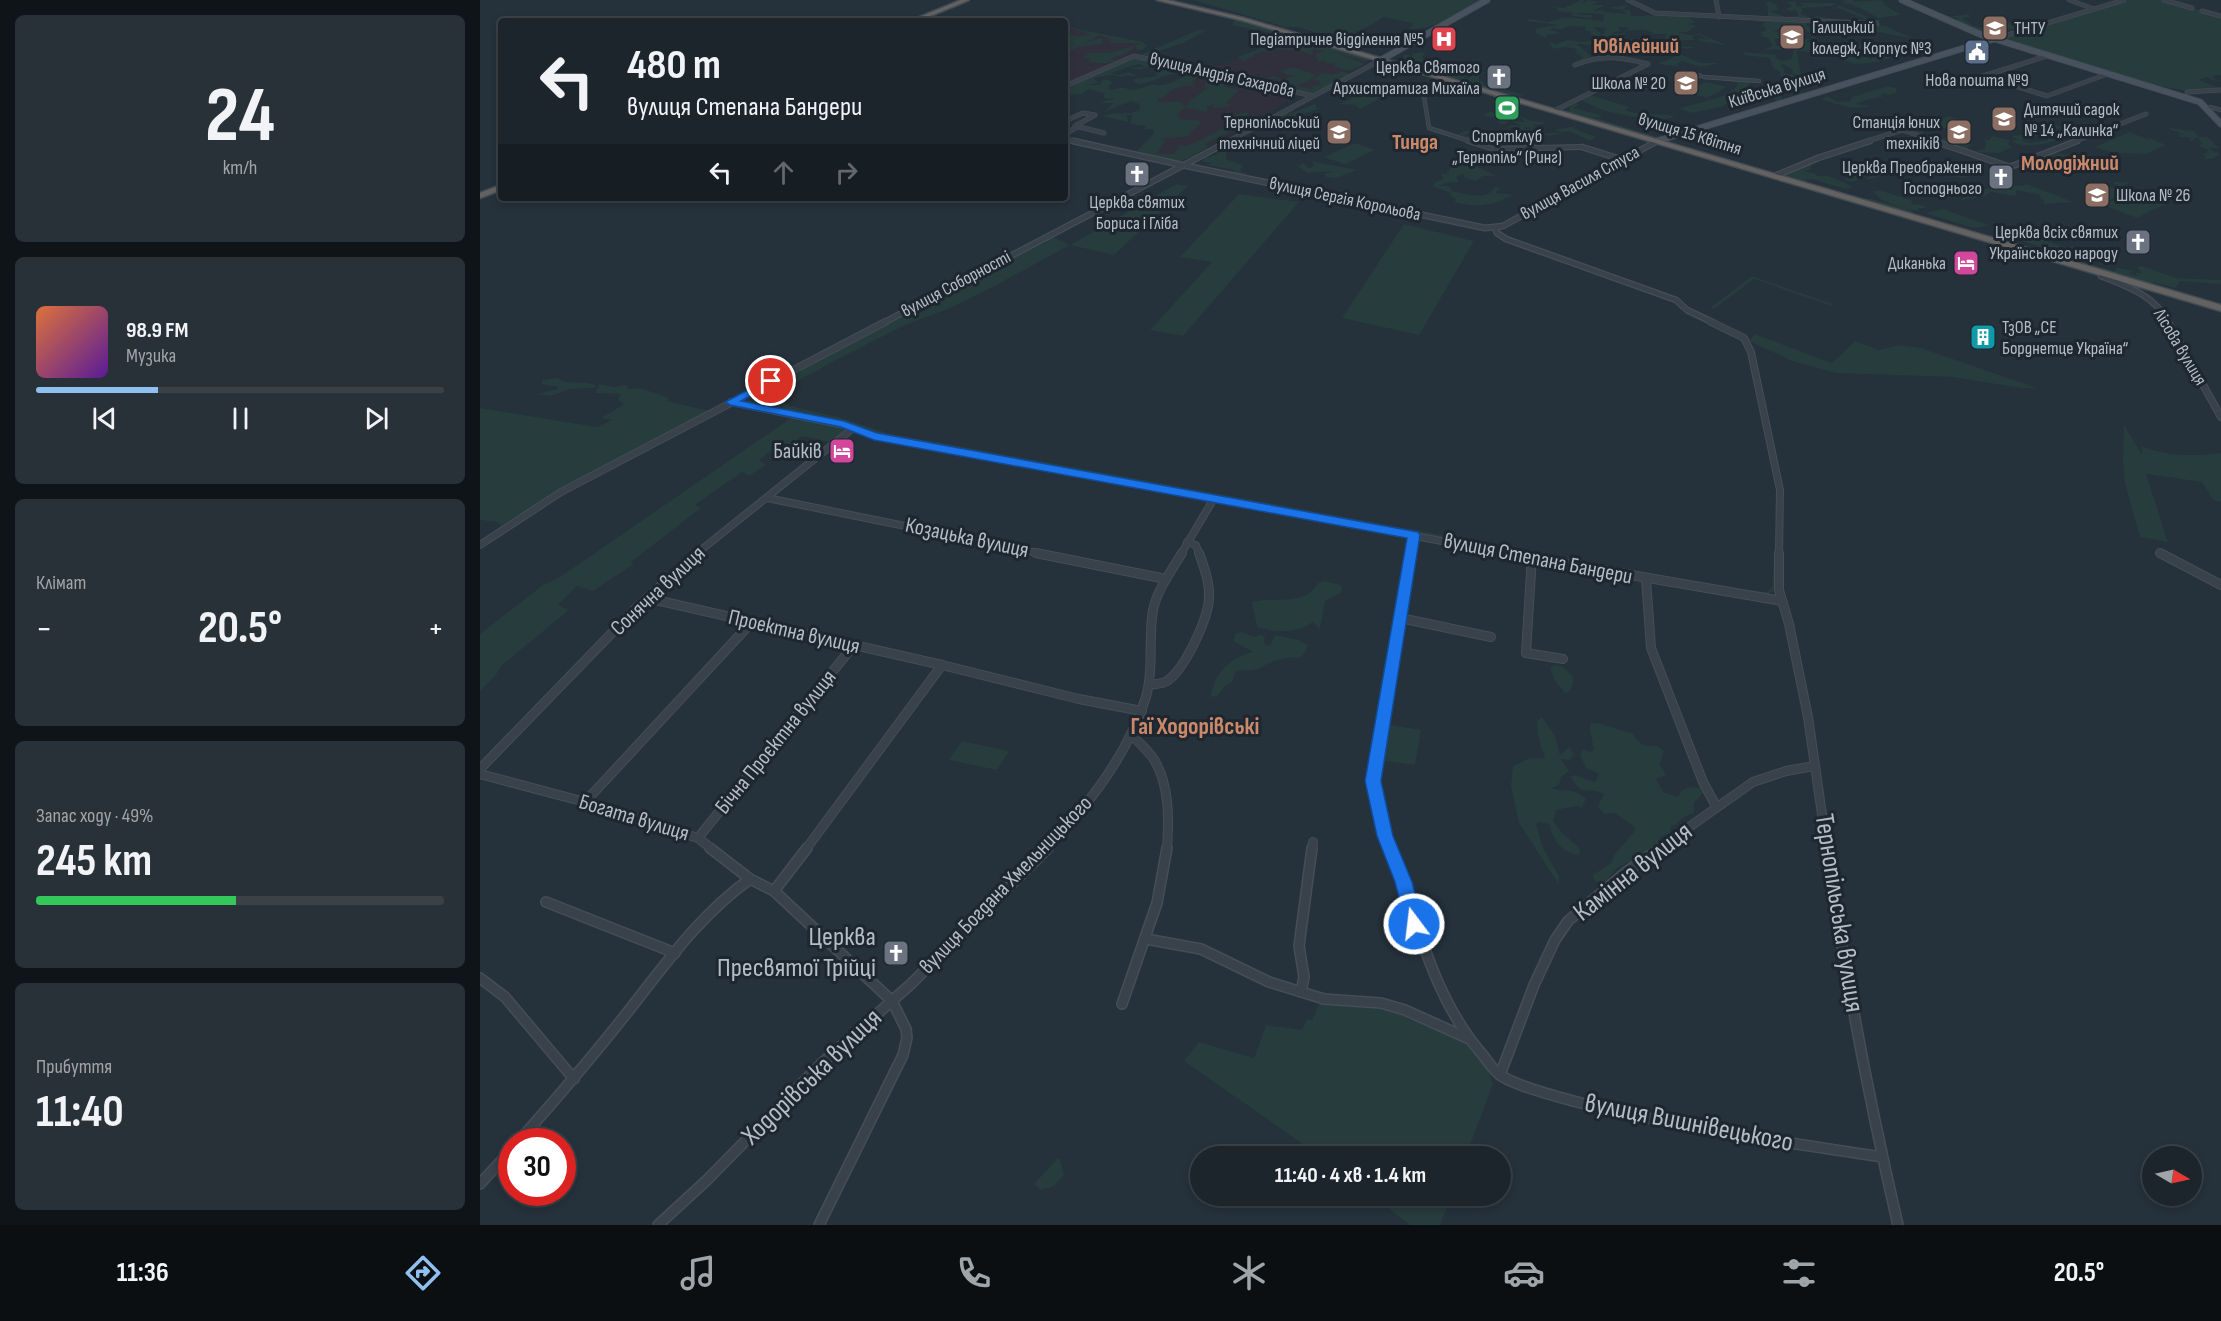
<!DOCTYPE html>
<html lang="uk">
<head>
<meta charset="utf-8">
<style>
  :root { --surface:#1c252c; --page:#293138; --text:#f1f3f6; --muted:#a0a5a9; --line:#3a4248; --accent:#90c0ef }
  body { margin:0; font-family:"Sofia Sans Condensed",sans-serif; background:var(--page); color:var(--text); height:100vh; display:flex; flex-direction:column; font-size:22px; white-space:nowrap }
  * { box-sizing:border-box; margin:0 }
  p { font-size:20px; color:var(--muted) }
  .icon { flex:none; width:33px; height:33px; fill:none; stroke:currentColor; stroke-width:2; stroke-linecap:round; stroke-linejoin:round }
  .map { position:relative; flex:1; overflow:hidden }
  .side { display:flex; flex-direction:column; gap:15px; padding:15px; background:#0f1418; width:480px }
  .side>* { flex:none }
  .guide { position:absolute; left:18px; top:18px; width:570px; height:183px; border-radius:6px; box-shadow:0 3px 9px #0003,0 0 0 2px var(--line); background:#1c252c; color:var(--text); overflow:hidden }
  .needle { width:39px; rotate:99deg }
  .tools { position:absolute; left:1662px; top:1146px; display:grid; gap:12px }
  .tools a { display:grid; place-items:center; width:60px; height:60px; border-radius:50%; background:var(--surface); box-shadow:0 3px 9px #0003,0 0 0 2px var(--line); font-size:30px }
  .speed { position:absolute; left:18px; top:1128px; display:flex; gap:12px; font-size:30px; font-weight:700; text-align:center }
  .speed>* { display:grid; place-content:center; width:78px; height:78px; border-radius:50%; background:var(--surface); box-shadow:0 3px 9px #0003,0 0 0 2px var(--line); line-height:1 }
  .speed .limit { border:9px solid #d22; background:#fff; color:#111 }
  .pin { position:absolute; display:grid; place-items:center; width:51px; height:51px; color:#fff; margin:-26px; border:3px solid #fff; border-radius:50%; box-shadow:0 2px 6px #0007 }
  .me { position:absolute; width:66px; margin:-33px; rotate:345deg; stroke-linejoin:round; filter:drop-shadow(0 0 4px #0008) }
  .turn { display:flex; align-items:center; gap:21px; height:126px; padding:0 30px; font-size:27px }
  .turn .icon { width:78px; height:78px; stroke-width:2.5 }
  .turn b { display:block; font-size:42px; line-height:51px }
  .lanes { display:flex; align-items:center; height:57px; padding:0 30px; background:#0003; justify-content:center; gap:30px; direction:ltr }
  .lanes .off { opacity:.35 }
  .big { font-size:45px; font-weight:700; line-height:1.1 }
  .side .card { flex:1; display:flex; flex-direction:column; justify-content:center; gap:9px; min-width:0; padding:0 21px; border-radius:9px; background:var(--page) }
  .side .dial { align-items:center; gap:0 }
  .dial b { font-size:78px; line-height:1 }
  .song { display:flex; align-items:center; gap:18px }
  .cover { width:72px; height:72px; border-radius:9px; background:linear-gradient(135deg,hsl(20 70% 55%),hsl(270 70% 35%)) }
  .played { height:6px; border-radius:3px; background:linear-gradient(90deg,var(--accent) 30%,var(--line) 30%) }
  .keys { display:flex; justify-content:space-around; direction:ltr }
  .heat { display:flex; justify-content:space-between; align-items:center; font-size:33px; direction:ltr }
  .charge { height:9px; border-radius:4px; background:linear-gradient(90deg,#34c759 49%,var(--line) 0) }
  .trip { position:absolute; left:710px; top:1146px; width:321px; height:60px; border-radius:30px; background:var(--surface); box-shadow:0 3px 9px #0003,0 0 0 2px var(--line); font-weight:700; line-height:60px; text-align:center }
  .tab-bar { display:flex; height:96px; justify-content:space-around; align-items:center; background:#0b0f12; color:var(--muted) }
  .tab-bar .icon { width:42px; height:42px }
  .tab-bar .selected { color:var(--accent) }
  .tab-bar b { font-size:27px; color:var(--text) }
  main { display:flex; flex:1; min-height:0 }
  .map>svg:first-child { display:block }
  .medical { fill:#30303d }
  .green { fill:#273c3c; fill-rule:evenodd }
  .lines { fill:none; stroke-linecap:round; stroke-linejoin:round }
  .pedestrian-far1-casing { stroke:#454e57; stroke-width:4.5 }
  .pedestrian-casing { stroke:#454e57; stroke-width:6 }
  .minor-far4-casing { stroke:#454e57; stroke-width:5 }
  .minor-far3-casing { stroke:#454e57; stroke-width:7 }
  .minor-far2-casing { stroke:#454e57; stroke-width:8 }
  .minor-far1-casing { stroke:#454e57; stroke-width:10 }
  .minor-casing { stroke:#454e57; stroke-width:12 }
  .secondary-casing { stroke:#454e57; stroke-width:7 }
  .trunk-casing { stroke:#444d56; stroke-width:3 }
  .pedestrian-far1 { stroke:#39424b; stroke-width:3 }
  .pedestrian { stroke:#39424b; stroke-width:4 }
  .minor-far4 { stroke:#39424b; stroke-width:4 }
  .minor-far3 { stroke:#39424b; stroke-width:4.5 }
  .minor-far2 { stroke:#39424b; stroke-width:6 }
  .minor-far1 { stroke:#39424b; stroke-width:8 }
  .minor { stroke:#39424b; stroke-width:9 }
  .secondary { stroke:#47525e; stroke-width:5 }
  .trunk { fill:#646260; fill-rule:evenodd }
  .route { fill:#1a73e8; stroke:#114b97; stroke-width:1.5 }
  .labels { text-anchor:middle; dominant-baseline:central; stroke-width:6; stroke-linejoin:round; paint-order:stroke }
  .far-poi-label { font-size:18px; fill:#b4bdc6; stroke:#1e2730; text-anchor:end }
  .far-street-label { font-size:18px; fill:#b4bdc6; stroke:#1e2730 }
  .far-quarter-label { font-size:22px; font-weight:bold; fill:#cc896a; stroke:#1e2730 }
  .poi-label { font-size:22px; fill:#b4bdc6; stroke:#1e2730; text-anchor:end }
  .street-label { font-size:22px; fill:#b4bdc6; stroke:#1e2730 }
  .neighbourhood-label { font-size:24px; font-weight:bold; fill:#cc896a; stroke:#1e2730 }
  .near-street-label { font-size:27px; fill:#b4bdc6; stroke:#1e2730 }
  .near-poi-label { font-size:27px; fill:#b4bdc6; stroke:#1e2730; text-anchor:end }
</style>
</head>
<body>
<main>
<section class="side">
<div class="card dial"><b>24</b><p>km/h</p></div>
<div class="card">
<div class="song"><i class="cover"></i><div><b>98.9 FM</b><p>Музика</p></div></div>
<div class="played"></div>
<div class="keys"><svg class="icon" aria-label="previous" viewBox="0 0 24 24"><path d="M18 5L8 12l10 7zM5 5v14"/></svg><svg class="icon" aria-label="pause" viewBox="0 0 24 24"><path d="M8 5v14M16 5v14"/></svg><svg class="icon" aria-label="next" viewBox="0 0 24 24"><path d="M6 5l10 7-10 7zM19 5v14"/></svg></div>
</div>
<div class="card"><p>Клімат</p>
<div class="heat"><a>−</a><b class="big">20.5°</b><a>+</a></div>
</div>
<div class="card"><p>Запас ходу · 49%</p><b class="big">245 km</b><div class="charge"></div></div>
<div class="card"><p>Прибуття</p><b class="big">11:40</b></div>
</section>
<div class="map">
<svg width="1741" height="1225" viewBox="0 0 1741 1225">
  <rect width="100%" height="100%" fill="#25313b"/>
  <g class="medical">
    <polygon points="585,27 665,44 663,49 585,85"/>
    <polygon points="817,38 889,60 826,92 729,69"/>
    <polygon points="718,73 816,97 699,163 661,152 686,112 658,110 661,101"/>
  </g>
  <g class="green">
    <path d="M713,0H1003C979,13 958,29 931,29L929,28L933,26L932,23L903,17C895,24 886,28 875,32L881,37L912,44L901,49L892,46L884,48L818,27H805Z"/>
    <path d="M1101,0H1104L1102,3L1107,1L1106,0L1119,2L1112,5H1125L1112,12L1123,10L1125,12L1147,14L1142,10L1128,8L1145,5L1147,6L1142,10H1150L1151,16C1167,17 1204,9 1216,23L1206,24L1215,25V27L1207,32H1198L1208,35L1220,34L1249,46L1220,41L1217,38L1228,39L1219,35L1212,36L1214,40H1203L1198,46L1218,47L1206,49L1197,46L1192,49L1196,52L1220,63H1241L1221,67L1202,61L1197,64L1201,67L1177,64L1197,56L1174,50L1188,47L1169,45L1157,50L1144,48L1158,46L1152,43L1140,44L1123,40L1110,45L1097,44L1111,56L1098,62L1103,57L1094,52L1097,51L1096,49L1085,47L1073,49L1068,42L1077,44L1086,40L1103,42L1122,39L1125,28L1113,27L1122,34L1118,37L1110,34L1111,32L1105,30L1106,27L1090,26L1081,30L1072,28L1070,30L1082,33L1066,35V38L1055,33L1057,28L1079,25L1045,21L1050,19L1068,22L1084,17L1123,21L1124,14L1099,13L1096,14L1112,15L1111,18L1092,16L1093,13L1076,11L1077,8L1054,4L1084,8ZM1138,27L1150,28L1143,31C1155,31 1165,27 1173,34H1189L1185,35L1186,38L1182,39L1184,42L1179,45L1145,38L1134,39L1144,37L1142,35L1147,33L1133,34V32L1141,31Z"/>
    <polygon points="1361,0 1374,0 1373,2 1400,0 1406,4 1399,6 1405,5 1421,15 1399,18 1371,4 1359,3 1367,2"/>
    <polygon points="1649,0 1683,0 1741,16 1741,75 1732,75 1735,76 1733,78 1741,83 1726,77 1719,80 1740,88 1706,91 1675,85 1523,38"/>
    <path d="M1288,1L1296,4L1298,10L1290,11L1312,19L1309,17L1317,16L1318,13L1313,8L1314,10L1312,12L1306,9L1312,6L1306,2L1315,1L1317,4L1315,5L1320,7L1323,5L1319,3H1354L1356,4L1352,6L1321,8L1323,12L1320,13L1331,18L1337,16C1355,20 1366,18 1387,20L1361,9L1350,8L1358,7L1356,4L1359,5L1392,19L1401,20L1397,25L1406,26L1432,38C1412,37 1353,18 1338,29L1321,18L1329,27L1333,28L1332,30H1338V32L1333,33L1336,40L1328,35L1331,33L1323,30L1324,27L1320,24L1311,29L1300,24L1303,26L1294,32L1302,33L1297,34L1299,36L1308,37L1295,39L1296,46L1312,47L1318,41H1325L1323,39H1332L1326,42H1344L1348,56L1335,58L1330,56L1334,55L1333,52L1317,51L1321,76L1311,73L1313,70L1303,64L1301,66L1305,70L1303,73L1347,82L1326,83L1324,85H1299L1305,88L1300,90L1303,92L1301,96L1303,100L1321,92L1330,93L1289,105H1286L1297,101L1284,90L1298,89L1295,86L1286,87L1285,84C1293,83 1317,83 1324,81L1301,77L1299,74L1301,72L1293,68L1290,58L1262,55L1265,54L1263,52L1296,55L1297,59L1302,61L1312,59L1313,51L1310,49L1283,50L1293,46L1288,38L1279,36L1283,35L1280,32L1286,31L1285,27L1282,26L1285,23L1276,20L1291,18L1288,16V6H1285Z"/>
    <polygon points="1494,13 1488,15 1490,17 1482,18 1494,26 1510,29 1511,32 1519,31 1512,28 1524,29 1520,24 1546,21 1558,24 1510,34 1489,27 1492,25 1486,25 1476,20 1477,18 1467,17"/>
    <path d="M755,19L802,33L796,34L793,37L812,34L830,40L826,42L812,39C819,46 825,43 834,42L893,59L885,61L850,51L886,64L869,71L853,66L858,63L853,64L843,62L847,59L839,62L835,55L845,50H835L834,47L832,52L834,54L831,55C828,51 799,47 791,49L795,51L793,52L785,51L774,54V56L765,60H773L765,61L757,57L793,44L800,47L799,44L808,41L799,38L785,41L786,38L780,35L791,36L794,34L752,25Z"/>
    <polygon points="585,27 598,27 592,28 663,42 667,46 662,50 656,49 658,43 628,43 632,40 619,35 605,43 621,38 623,40 621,44 598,47 585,54 585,32 597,37 611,34"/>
    <polygon points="718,30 727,30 703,43 674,53 688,60 729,70 660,55"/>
    <path d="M1360,43H1365L1368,47L1370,43L1383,44L1381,46L1389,48L1400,54L1387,53L1389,55L1386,57L1390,59L1412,50L1393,46H1401L1395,44L1399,43L1415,48L1413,54L1423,53C1406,60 1382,68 1364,61L1367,53L1382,54L1373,52V50L1362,51Z"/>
    <path d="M654,46L655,47L645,54L629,59L640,60C628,64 619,64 606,61L611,59L610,58H603L609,53H629Z"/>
    <polygon points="941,52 947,54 942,56 948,64 946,66 977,74 984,74 987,76 983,79 1014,69 999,76 999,81 1004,82 1003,84 1046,95 1035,96 1015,92 1021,89 1012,86 1013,88 1009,90 981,81 980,79 971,79 911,60 914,59 931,64 932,62 923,60 924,55 930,55 931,59 933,54"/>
    <path d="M656,58L730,74L731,76L753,78L744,86L759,90L746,103L751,104L748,107L731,108L735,103L727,107V112L706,108L709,102L729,87H724L728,77L716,78L712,83L715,84L713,86C700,85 690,89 685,97L677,99L678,102H700L706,106L697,115L700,119L722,121L708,136L681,139L685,142L676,154H694L696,150L700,149L698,145L707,146L749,126L742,125C749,116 758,112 769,113L766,116H779L725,144L728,147L711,157L698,161L672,157L657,151L674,133V129H664L666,126L650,124L652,115H647L648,122L622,116C635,110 649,117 661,109L659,104L651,101L624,112L634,103H619L635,98L625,99L623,93L609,89L602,94L589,95L586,98L590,101L589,105L594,107H585V94L588,93L585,92V84L614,71L625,72L624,70L647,59ZM658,64L665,66L649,68L660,70L670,66L681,69L675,73L677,75C669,79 661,76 652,80L658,84C675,84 689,69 706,75C696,81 683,88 672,84C664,87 649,93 645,87L631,90L628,88L633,82L624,79L619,85H604L619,83L613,78L630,75L645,77L644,75L654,77L655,75L649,72L638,75L631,73Z"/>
    <polygon points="812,67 836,75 829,81 814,86 833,89 831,86 841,85 838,83 840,81 832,80 842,73 852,75 864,71 871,75 832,94 740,73 775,78 786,75 777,79 798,84 799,80 785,79 794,76 802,80 814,76 814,75 808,75 800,71"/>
    <path d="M1226,77L1280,82H1269V87L1245,98L1248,102L1244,106L1213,113L1199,109C1214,102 1251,100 1258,83Z"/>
    <polygon points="1226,82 1247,87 1227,98 1206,92"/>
    <path d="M1408,86L1416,88V93L1409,95L1402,93L1401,96H1406L1389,99L1376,104L1390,106C1374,111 1357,104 1342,99L1347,96L1357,102L1370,101L1372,97Z"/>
    <polygon points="893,88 899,92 894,95 903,97 880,109 875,105 860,104"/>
    <path d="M1110,95L1150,107L1145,110C1162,117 1178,112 1196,117L1176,121L1174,118C1153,118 1118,112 1102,100Z"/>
    <polygon points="1096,103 1099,105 1093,108 1120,115 1122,118 1112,117 1175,136 1168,136 1080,110 1090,111 1089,107"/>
    <polygon points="834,104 836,105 836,108 841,108 808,119 789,130 779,126 811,109 815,110 806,116"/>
    <path d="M1010,111L1015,114C1024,107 1043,119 1053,121C1056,122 1060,121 1063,122L1065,124L1053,125L1056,128L1044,127L1046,129L1061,128L1066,130L1060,134L1083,132L1074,130L1097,126L1093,128L1116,137L1110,141L1089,131L1069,136L1058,134L1046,140L1071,146L1025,148L1026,144L1039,139L1034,138L1017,143L1008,142L1009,145L978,134L984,131L994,130L984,136H997L992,139L1023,140V137L1032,133L1040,134L1038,136L1040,137L1045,135L1034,127L1025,129L1032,125L1042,126L1032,121L1044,122L1041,117H1029V120L1025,124H1020L1017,121L1022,120L1021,118L1002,116Z"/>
    <path d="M1470,116L1482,121L1473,122L1478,124C1460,133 1449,125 1439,130L1446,129V131L1442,133L1496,146H1487L1489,149H1479L1464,141L1429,131L1434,127Z"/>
    <path d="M1567,121L1583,128L1569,130L1573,134H1592C1577,142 1546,151 1531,141L1539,139L1532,137L1533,136L1546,134L1557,138L1540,140L1549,143L1568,140L1567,135L1555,136L1548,132L1572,127L1573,124L1565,122Z"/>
    <polygon points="1691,128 1714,131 1719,137 1727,137 1739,148 1728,148 1739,154 1733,159 1723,159 1726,157 1722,154 1727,153 1728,150 1719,146 1722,144 1718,137 1709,142 1711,138 1699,137 1698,134 1705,135 1689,129"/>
    <polygon points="1649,132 1670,140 1666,136 1686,145 1666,154 1634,153 1615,147"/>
    <polygon points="1512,136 1530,140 1528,144 1532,147 1519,153 1492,152 1505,149 1506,144 1504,139 1509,140"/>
    <polygon points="755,143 764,144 746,152 746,159 763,165 760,171 767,174 753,173 754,170 727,165 733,163 723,162 725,157 735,155"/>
    <polygon points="875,143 895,150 865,164 844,157"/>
    <polygon points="1573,152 1592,156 1586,160 1589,163 1576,164 1577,167 1559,168 1547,164"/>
    <path d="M994,158L996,166L1017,176H1003L995,181L985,178L983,174L976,177L979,182L965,183L959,186H969L972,191C984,193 1008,202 1014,187L1025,189L1018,190L1016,193L1037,195C1027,195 1026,200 1017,202C1003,207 989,206 975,202V198L970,196L971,193L954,187L953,184L964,178L960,174H970L966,172L970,170V168Z"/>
    <polygon points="831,161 877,170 856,178 846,177 844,174 855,171 828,173 817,166 824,163 828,168 831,168 834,165"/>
    <polygon points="1453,163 1482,164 1485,165 1483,167 1459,172 1482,174 1489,178 1412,171 1393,179 1385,179 1391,175 1371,182 1364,179 1386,171 1426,169 1421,165 1424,165 1445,171 1437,165"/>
    <polygon points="1323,165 1331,165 1330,170 1321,171 1334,173 1337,176 1349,176 1374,187 1366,189 1331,179 1324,181 1302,175 1313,169 1317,170"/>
    <polygon points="1634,182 1649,182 1641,188 1650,192 1622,203 1611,199 1624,193 1615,193 1624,186 1622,184 1637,189 1638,185 1634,184"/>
    <polygon points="696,184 708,186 634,255 590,245 513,287 468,309 425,325 362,357 321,379 300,395 302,401 310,406 359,417 407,433 1252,588 1287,592 1292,587 1294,559 1295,591 1285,595 908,529 398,434 357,420 274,405 267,400 272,394 573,237 590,245"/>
    <polygon points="1524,184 1540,186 1547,184 1594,202 1564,204 1564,201 1559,198 1560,195 1536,190 1537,194 1534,196 1511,192 1505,196 1482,200 1480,199 1495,192 1473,187 1482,186 1496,192"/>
    <polygon points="1393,191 1402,191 1431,200 1433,205 1439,204 1448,208 1438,208 1440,211 1427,209 1434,212 1432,213 1386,199 1388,198 1424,208 1401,200"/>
    <polygon points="1654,191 1688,203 1657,218 1623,205"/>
    <polygon points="759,194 819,202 703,336 670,330 732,262 700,257"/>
    <polygon points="1463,209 1508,225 1508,226 1493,228 1445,213"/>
    <polygon points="924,224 994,241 939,335 862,318"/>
    <polygon points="1537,230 1584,247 1595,247 1599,251 1595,254 1583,254 1522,235 1524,232"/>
    <polygon points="1596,257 1601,258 1601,261 1634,271 1637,268 1655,271 1649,273 1658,276 1655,273 1662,273 1657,267 1662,266 1696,278 1741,280 1741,284 1700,281 1695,288 1673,282 1674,284 1600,263 1594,259"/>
    <polygon points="1272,276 1283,280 1353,304 1351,306 1274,279 1234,309 1230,308"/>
    <polygon points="1275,334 1352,363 1375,341 1399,350 1419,345 1441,348 1557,388 1541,388 1473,377 1356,373 1315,362 1269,341"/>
    <path d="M77,378C87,386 105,379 116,386L114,388L90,389L71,396L58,394L77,389L79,387L62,384V380Z"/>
    <path d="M119,384L135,387L146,385L149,389C162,386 174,394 187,397L189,398L186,401L230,411L84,488L21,526L17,522L0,520V408L117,427L132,420L121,418L144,404L138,400L141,394L116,393Z"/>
    <polygon points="311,418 362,428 363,431 350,442 322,436 311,444 301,443 279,460 286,465 269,476 262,472 215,505 221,508 151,562 154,564 113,591 97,586 78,605 89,610 21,666 16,675 0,691 0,634 64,584 77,579"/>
    <path d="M1644,425L1662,455L1661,446C1688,457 1713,456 1741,453V502L1733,500L1722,482L1666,474L1688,542L1660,537L1645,483L1643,461Z"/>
    <path d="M845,581L861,585L862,592L845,601L840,629L833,622C817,634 796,633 777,627L772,602C795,596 825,607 838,583Z"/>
    <path d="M762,632L774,637L779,635L785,636L784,644L790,646L795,635L819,640L828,645L826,651L820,658C804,656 793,661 780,668C774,671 762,670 756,671L752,682L745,686L737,696L730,697C735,673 750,657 773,652L753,641L756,633Z"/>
    <polygon points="1075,665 1082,666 1093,677 1093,685 1089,692 1085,693 1075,681 1070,668"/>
    <path d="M1062,717L1075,736L1080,755L1089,747L1094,754L1090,760L1081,759L1089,771L1081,777L1079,785L1072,788C1086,793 1092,786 1106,799L1102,808L1097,806L1076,810L1073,821L1082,833L1100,848L1099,855C1080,852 1074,841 1069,824L1058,822L1056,825L1063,848L1079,876V885L1039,823L1031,786L1033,766L1050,758H1065C1060,745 1057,735 1057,721Z"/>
    <path d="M1111,723C1126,723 1138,731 1152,733C1159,744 1165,747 1177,746L1184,751L1180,764L1186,775L1176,779L1183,792L1198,797L1202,790L1211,787L1220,788L1223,793L1214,803V813L1202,818L1196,825H1191L1190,833L1181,837L1175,847L1136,869L1122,885L1114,880L1113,875L1131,863L1135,854L1154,832L1155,827L1135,813L1124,814L1118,806L1124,794L1116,791L1101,790L1090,777L1095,775L1115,782L1119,774L1106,768L1100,755L1103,749L1110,752L1114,750L1110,730Z"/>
    <polygon points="906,724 941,730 935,765 898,760"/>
    <polygon points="482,741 529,751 517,770 469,760"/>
    <polygon points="840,1002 910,1010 971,1036 986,1043 1006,1066 1013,1084 986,1156 840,1156 704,1061 719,1042 774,1058 786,1025 822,1030 827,1019 832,1020"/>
    <polygon points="577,1159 580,1159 584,1175 574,1186 561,1190 554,1184"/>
    <polygon points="893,1196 971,1196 960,1225 930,1225"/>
  </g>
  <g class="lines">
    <g class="pedestrian-far1-casing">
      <g id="pedestrian-far1">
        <polyline points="1203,72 1221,76"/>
        <polyline points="1224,77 1279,81"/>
        <polyline points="943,90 949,128 993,142"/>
        <polyline points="1730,107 1741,110"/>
      </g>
    </g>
    <g class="pedestrian-casing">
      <polyline id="pedestrian" points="988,141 1013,149 1102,147"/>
    </g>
    <g class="minor-far4-casing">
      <g id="minor-far4">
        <polyline points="1148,0 1175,13 1397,24"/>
        <polyline points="1236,0 1239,17"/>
        <polyline points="1589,0 1614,9"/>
        <polyline points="1684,0 1712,8"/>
        <polyline points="1722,11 1741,16"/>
        <polyline points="1514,39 1644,0"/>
        <polyline points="1570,55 1503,76 1567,96 1630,73"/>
        <polyline points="585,86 654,56 833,96"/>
        <polyline points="1707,92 1741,90"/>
        <path d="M1074,111L1168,64C1142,57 1121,54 1095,65"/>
        <polyline points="585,121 603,113 615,115 595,126 624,133"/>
        <polyline points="585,134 597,127"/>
        <polyline points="585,139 600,142"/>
        <polyline points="747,142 901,60"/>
        <polyline points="1175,142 1177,141"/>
        <polyline points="1385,142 1422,130 1458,142"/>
        <polyline points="1593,142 1666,114"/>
      </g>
    </g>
    <g class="minor-far3-casing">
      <g id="minor-far3">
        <polyline points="593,141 702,165"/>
        <polyline points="1454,141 1530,167 1597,141"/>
        <polyline points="1102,147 1140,159"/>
        <polyline points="706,164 749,141"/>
        <polyline points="707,166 1005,228 1023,226 1177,141"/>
        <polyline points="1295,176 1338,158 1390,141"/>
        <polyline points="1015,228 1017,233 1026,239 1196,300 1207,310 1234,323"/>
        <path d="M1624,273L1621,276C1649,287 1674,295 1689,323"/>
        <polyline points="403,323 702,166"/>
      </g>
    </g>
    <g class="minor-far2-casing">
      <g id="minor-far2">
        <polyline points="1231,322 1264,338 1271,352 1300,490 1299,554"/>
        <polyline points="1688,322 1741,417"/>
        <polyline points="251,402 364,425 394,436 1032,554"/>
        <polyline points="287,498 563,554"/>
        <polyline points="707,542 716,545 719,554"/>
        <polyline points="0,545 81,492 405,322"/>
        <polyline points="1680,553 1682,554"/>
        <polyline points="216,554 372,429"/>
        <polyline points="701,554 733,500"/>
        <polyline points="931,554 934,535"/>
      </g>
    </g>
    <g class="minor-far1-casing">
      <g id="minor-far1">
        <polyline points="556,553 686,579"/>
        <polyline points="1023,553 1302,601"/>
        <polyline points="1299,553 1299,590 1309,624 1328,717 1347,849"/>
        <polyline points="1680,553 1741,585"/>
        <polyline points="1052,556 1046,653 1083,659"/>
        <polyline points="1166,579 1171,648 1223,782 1236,806"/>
        <polyline points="167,598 462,665 326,849"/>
        <polyline points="920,618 1011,637"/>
        <polyline points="462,665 599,699 662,711"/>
        <path d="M669,685C675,684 682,684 687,681C705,669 728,619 729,598C730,583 724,567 719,553"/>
        <path d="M651,734C658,742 667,750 673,758C690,784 689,820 687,849"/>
        <polyline points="0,769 158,606 218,553"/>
        <polyline points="0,774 105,802 218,838 232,849"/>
        <polyline points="105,802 271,623"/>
        <polyline points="218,838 374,645"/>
        <path d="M566,849C608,806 648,755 666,697C674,668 668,638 673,610C677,590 692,570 702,553"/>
        <polyline points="832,849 833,842"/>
        <polyline points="910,849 893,781 931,553"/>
        <polyline points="1178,849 1273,782 1306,771 1334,766"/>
      </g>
    </g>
    <g class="minor-casing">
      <g id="minor">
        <polyline points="230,848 270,879 294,891 412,1001 426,1029 427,1038 423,1055 339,1225"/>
        <path d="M910,848C937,918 951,995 1002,1054C1007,1060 1013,1070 1020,1075C1035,1086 1078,1097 1097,1102C1197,1128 1300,1141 1402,1157"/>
        <path d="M1347,848C1365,974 1389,1100 1418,1225"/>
        <polyline points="294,891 327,848"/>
        <polyline points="66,902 195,953"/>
        <polyline points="666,939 721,949 789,982 844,999 901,1003 925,1010 987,1038"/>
        <polyline points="0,978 25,997 94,1079"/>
        <polyline points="821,992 824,977 819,946 832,848"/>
        <polyline points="642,1004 677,903 687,848"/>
        <polyline points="1020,1075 1054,985 1075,940 1088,921 1146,872 1181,848"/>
        <path d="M38,1142C76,1099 114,1055 150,1009C187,962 221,914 270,879"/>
        <polyline points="0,1184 32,1149"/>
        <polyline points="178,1225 227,1180 342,1063 432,983 568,848"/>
      </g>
    </g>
    <g class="secondary-casing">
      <g id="secondary">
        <polyline points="1422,0 1502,35 1720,102 1741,124"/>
        <polyline points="901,60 1007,0"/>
        <polyline points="1177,141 1514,39"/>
      </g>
    </g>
    <g class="trunk-casing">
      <g id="trunk">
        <polygon points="481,0 489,0 438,21 430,21"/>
        <polygon points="677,0 687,0 764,18 1741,305 1741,311 761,20"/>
        <polygon points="21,185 21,190 0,198 0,193"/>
      </g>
    </g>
    <use href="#pedestrian-far1" class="pedestrian-far1"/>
    <use href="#pedestrian" class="pedestrian"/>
    <use href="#minor-far4" class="minor-far4"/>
    <use href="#minor-far3" class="minor-far3"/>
    <use href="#minor-far2" class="minor-far2"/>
    <use href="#minor-far1" class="minor-far1"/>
    <use href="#minor" class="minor"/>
    <use href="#secondary" class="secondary"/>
    <use href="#trunk" class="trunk"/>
  </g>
  <polygon class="route" points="291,378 295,379 295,383 261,401 364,421 397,433 938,532 940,535 901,781 913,836 932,882 943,924 941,929 934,932 928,929 926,924 915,882 897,836 885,781 927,538 394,440 361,427 250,405 245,402"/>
  <defs>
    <g id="university-square" transform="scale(1.35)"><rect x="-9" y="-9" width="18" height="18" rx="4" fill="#8d6e63" stroke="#1e2730"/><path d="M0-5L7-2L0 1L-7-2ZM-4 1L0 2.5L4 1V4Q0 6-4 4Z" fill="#fff"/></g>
    <g id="hospital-square" transform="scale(1.35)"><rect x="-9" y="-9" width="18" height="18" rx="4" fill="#e0444e" stroke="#1e2730"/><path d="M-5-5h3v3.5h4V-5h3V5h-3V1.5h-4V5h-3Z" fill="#fff"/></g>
    <g id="civic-square" transform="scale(1.35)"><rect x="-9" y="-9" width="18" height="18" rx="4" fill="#5c6f8a" stroke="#1e2730"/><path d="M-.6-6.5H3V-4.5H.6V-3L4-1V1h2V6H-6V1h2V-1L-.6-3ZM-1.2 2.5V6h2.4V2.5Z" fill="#fff"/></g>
    <g id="church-square" transform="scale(1.35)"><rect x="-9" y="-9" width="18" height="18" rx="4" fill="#6b7280" stroke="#1e2730"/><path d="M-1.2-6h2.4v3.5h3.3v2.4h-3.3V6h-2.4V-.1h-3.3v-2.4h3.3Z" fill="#fff"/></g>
    <g id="school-square" transform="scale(1.35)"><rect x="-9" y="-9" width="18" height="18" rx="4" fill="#8d6e63" stroke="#1e2730"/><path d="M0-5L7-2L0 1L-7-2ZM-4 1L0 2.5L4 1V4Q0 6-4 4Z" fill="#fff"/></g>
    <g id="stadium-square" transform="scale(1.35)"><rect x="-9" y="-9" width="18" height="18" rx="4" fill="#2e9e5b" stroke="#1e2730"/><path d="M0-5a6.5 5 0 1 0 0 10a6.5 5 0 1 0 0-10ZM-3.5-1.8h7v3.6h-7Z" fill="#fff"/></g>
    <g id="hotel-square" transform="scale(1.35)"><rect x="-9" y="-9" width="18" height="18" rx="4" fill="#d1479c" stroke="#1e2730"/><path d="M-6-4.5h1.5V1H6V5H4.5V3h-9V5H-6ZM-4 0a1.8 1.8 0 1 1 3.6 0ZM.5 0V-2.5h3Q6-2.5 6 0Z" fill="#fff"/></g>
    <g id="building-square" transform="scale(1.35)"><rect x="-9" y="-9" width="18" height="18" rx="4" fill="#0f9aa8" stroke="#1e2730"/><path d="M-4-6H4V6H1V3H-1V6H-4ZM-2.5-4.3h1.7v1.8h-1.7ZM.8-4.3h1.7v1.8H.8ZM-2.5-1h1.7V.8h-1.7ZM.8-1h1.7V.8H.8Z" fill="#fff"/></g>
  </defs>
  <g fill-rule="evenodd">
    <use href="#university-square" x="1515" y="28"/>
    <use href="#university-square" x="1312" y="37"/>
    <use href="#hospital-square" x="964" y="39"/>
    <use href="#civic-square" x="1497" y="52"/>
    <use href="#church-square" x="1019" y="77"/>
    <use href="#school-square" x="1206" y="83"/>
    <use href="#stadium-square" x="1027" y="108"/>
    <use href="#school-square" x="1524" y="119"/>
    <use href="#university-square" x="859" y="132"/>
    <use href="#school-square" x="1479" y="132"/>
    <use href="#church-square" x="657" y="174"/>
    <use href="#church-square" x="1521" y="177"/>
    <use href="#school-square" x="1617" y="195"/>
    <use href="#church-square" x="1658" y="242"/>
    <use href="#hotel-square" x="1486" y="263"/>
    <use href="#building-square" x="1503" y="337"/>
    <use href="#hotel-square" x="362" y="451"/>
    <use href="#church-square" x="416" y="953"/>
  </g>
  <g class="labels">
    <g class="far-poi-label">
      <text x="1332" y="27" text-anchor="start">Галицький<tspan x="1332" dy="21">коледж, Корпус №3</tspan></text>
      <text x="1534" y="28" text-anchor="start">ТНТУ</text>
      <text x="944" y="39">Педіатричне відділення №5</text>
      <text x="1000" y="67">Церква Святого<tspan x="1000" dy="21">Архистратига Михаїла</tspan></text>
      <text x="1497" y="80" text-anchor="middle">Нова пошта №9</text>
      <text x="1186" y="83">Школа № 20</text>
      <text x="1544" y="109" text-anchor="start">Дитячий садок<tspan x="1544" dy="21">№ 14 „Калинка“</tspan></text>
      <text x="840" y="122">Тернопільський<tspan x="840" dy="21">технічний ліцей</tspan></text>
      <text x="1460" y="122">Станція юних<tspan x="1460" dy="21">техніків</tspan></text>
      <text x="1027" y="136" text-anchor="middle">Спортклуб<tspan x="1027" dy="21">„Тернопіль“ (Ринг)</tspan></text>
      <text x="1502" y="167">Церква Преображення<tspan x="1502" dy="21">Господнього</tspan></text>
      <text x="1636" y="195" text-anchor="start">Школа № 26</text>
      <text x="657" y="202" text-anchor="middle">Церква святих<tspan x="657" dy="21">Бориса і Гліба</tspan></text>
      <text x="1638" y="232">Церква всіх святих<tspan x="1638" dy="21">Українського народу</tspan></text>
      <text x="1466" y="263">Диканька</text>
      <text x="1522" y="327" text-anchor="start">ТзОВ „СЕ<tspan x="1522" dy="21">Борднетце Україна“</tspan></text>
    </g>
    <g class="far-street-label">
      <text transform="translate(742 75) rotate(13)">вулиця Андрія Сахарова</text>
      <text transform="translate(1297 88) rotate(-17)">Київська вулиця</text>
      <text transform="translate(1210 134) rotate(17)">вулиця 15 Квітня</text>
      <text transform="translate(1100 183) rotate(-29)">вулиця Василя Стуса</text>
      <text transform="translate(865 199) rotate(12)">вулиця Сергія Корольова</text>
      <text transform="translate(476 284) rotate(-28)">вулиця Соборності</text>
      <text transform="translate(1700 347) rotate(59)">Лісова вулиця</text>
    </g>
    <g class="far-quarter-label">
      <text x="1156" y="46">Ювілейний</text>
      <text x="935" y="142">Тинда</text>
      <text x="1590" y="163">Молодіжний</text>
    </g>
    <g class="poi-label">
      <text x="342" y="451">Байків</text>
    </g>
    <g class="street-label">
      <text transform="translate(487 538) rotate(12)">Козацька вулиця</text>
      <text transform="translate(1058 559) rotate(11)">вулиця Степана Бандери</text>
      <text transform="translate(178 591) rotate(-43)">Сонячна вулиця</text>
      <text transform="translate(314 632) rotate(13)">Проектна вулиця</text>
      <text transform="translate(296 742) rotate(-51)">Бічна Проєктна вулиця</text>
      <text transform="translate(154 818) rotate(17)">Богата вулиця</text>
      <text transform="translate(526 885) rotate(-46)">вулиця Богдана Хмельницького</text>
    </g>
    <g class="neighbourhood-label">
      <text x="715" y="726">Гаї Ходорівські</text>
    </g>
    <g class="near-street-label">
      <text transform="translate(1153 872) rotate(-38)">Камінна вулиця</text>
      <text transform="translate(1359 913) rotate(81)">Тернопільська вулиця</text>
      <text transform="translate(332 1077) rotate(-44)">Ходорівська вулиця</text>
      <text transform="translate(1209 1123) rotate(11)">вулиця Вишнівецького</text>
    </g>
    <g class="near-poi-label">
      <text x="396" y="937">Церква<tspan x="396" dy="31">Пресвятої Трійці</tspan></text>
    </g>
  </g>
</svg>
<div class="tools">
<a><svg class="needle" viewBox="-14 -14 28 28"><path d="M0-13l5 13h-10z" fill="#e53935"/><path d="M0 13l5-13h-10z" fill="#a0a5a9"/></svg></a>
</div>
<div class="speed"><div class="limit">30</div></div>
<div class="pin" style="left:291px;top:381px;background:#d93025"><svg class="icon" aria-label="arrive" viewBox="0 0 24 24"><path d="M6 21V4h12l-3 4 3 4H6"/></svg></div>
<svg class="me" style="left:934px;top:924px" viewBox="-20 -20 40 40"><circle r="17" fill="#1a73e8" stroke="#fff" stroke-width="3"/><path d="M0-11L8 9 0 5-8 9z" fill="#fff"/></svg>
<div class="trip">11:40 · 4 хв · 1.4 km</div>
<div class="guide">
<div class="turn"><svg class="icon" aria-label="left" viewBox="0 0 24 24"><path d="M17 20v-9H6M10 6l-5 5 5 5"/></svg><div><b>480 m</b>вулиця Степана Бандери</div></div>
<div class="lanes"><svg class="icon" aria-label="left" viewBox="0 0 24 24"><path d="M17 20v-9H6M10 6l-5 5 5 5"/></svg><svg class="icon off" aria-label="ahead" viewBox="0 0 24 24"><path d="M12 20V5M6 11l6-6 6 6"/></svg><svg class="icon off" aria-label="right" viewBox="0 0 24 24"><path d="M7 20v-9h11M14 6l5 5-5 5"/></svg></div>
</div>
</div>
</main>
<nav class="tab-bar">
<b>11:36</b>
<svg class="icon selected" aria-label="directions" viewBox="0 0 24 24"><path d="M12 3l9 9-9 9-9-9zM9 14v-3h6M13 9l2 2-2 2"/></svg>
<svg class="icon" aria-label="music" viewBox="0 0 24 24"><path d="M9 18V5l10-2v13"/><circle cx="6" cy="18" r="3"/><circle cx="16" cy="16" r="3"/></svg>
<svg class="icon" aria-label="phone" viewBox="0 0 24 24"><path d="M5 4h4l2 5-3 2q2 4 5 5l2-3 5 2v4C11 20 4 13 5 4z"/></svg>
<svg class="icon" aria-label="climate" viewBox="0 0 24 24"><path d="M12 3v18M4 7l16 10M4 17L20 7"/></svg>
<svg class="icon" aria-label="car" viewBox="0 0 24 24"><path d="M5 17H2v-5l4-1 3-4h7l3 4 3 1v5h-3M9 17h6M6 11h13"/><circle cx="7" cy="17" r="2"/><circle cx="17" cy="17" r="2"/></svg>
<svg class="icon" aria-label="filters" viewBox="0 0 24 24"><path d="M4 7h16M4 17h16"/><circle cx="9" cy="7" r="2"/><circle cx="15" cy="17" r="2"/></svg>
<b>20.5°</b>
</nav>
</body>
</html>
